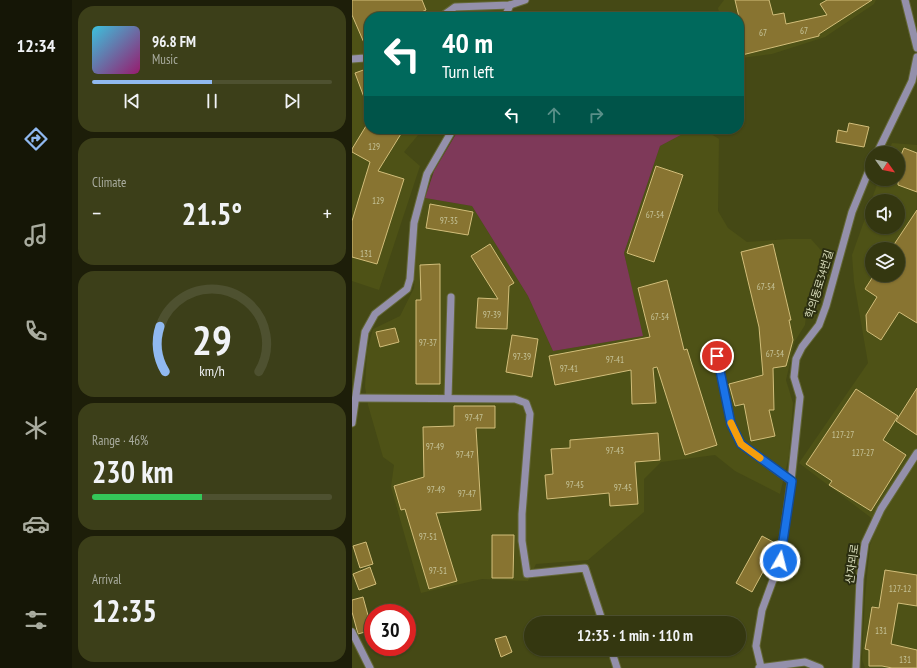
<!DOCTYPE html>
<html lang="en">
<head>
<meta charset="utf-8">
<style>
  :root { --surface:#343710; --page:#3c3f19; --text:#f1f3f6; --muted:#a9ac9f; --line:#4e5130; --accent:#90b9f0 }
  body { margin:0; font-family:"PT Sans Narrow","Noto Sans KR",sans-serif; background:var(--page); color:var(--text); height:100vh; display:flex; flex-direction:column; font-size:15px; white-space:nowrap }
  * { box-sizing:border-box; margin:0 }
  p { font-size:13px; color:var(--muted) }
  .icon { flex:none; width:22px; height:22px; fill:none; stroke:currentColor; stroke-width:2; stroke-linecap:round; stroke-linejoin:round }
  .map { position:relative; flex:1; overflow:hidden }
  .panel { display:flex; flex-direction:column; gap:6px; padding:6px; background:#1d1e09; width:280px }
  .panel>* { flex:none }
  .guide { position:absolute; left:12px; top:12px; width:380px; height:122px; border-radius:16px; box-shadow:0 1px 3px #0004,0 0 0 1px var(--line); background:#00695c; color:#fff; overflow:hidden }
  .needle { width:26px; rotate:123deg }
  .buttons { position:absolute; left:513px; top:146px; display:grid; gap:8px }
  .buttons a { display:grid; place-items:center; width:40px; height:40px; border-radius:50%; background:var(--surface); box-shadow:0 1px 3px #0004,0 0 0 1px var(--line); font-size:20px }
  .speed { position:absolute; left:12px; top:604px; display:flex; gap:8px; font-size:20px; font-weight:700; text-align:center }
  .speed>* { display:grid; place-content:center; width:52px; height:52px; border-radius:50%; background:var(--surface); box-shadow:0 1px 3px #0004,0 0 0 1px var(--line); line-height:1 }
  .speed .limit { border:6px solid #d22; background:#fff; color:#111 }
  .pin { position:absolute; display:grid; place-items:center; width:34px; height:34px; color:#fff; margin:-17px; border:2px solid #fff; border-radius:50%; box-shadow:0 1px 4px #0007 }
  .me { position:absolute; width:44px; margin:-22px; rotate:8deg; stroke-linejoin:round; filter:drop-shadow(0 0 3px #0008) }
  .turn { display:flex; align-items:center; gap:14px; height:84px; padding:0 12px; font-size:18px }
  .turn .icon { width:52px; height:52px; stroke-width:2.5 }
  .turn b { display:block; font-size:28px; line-height:34px }
  .lanes { display:flex; align-items:center; height:38px; padding:0 12px; background:#0003; justify-content:center; gap:20px; direction:ltr }
  .lanes .off { opacity:.35 }
  .big { font-size:30px; font-weight:700; line-height:1.1 }
  .panel .tile { flex:1; display:flex; flex-direction:column; justify-content:center; gap:6px; min-width:0; padding:0 14px; border-radius:16px; background:var(--page) }
  .panel .dial { align-items:center; gap:0 }
  .dial svg { height:104px; overflow:visible; fill:none; stroke:var(--line); stroke-width:7; stroke-linecap:round; text-anchor:middle }
  .dial text { fill:var(--text); stroke:none }
  .song { display:flex; align-items:center; gap:12px }
  .cover { width:48px; height:48px; border-radius:6px; background:linear-gradient(135deg,hsl(190 70% 55%),hsl(320 70% 35%)) }
  .played { height:4px; border-radius:2px; background:linear-gradient(90deg,var(--accent) 50%,var(--line) 50%) }
  .keys { display:flex; justify-content:space-around; direction:ltr }
  .heat { display:flex; justify-content:space-between; align-items:center; font-size:22px; direction:ltr }
  .charge { height:6px; border-radius:3px; background:linear-gradient(90deg,#34c759 46%,var(--line) 0) }
  .trip { position:absolute; left:172px; top:616px; width:222px; height:40px; border-radius:20px; background:var(--surface); box-shadow:0 1px 3px #0004,0 0 0 1px var(--line); font-weight:700; line-height:40px; text-align:center }
  main { display:flex; flex:1; min-height:0 }
  .dock { display:flex; flex-direction:column; width:72px; justify-content:space-around; align-items:center; background:#151606; color:var(--muted) }
  .dock .icon { width:28px; height:28px }
  .dock .selected { color:var(--accent) }
  .dock b { font-size:18px; color:var(--text) }
  .map>svg:first-child { display:block }
  .built { fill:#4e5216; fill-rule:evenodd }
  .green { fill:#7e3959 }
  .building { fill:#887431; stroke:#d2be7a }
  .lines { fill:none; stroke-linecap:round; stroke-linejoin:round }
  .minor-casing { stroke:#636736; stroke-width:9 }
  .minor { stroke:#9490ab; stroke-width:7 }
  .route-casing { stroke:#114b97; stroke-width:10 }
  .route { stroke:#1a73e8; stroke-width:7 }
  .slow { stroke:#f59e0b; stroke-width:7 }
  .labels { text-anchor:middle; dominant-baseline:central; stroke-width:4; stroke-linejoin:round; paint-order:stroke }
  .number-label { font-size:9px; fill:#c5c398 }
  .street-label { font-size:11px; fill:#d9ddbb; stroke:#2b2e11 }
</style>
</head>
<body>
<main>
<nav class="dock">
<b>12:34</b>
<svg class="icon selected" aria-label="directions" viewBox="0 0 24 24"><path d="M12 3l9 9-9 9-9-9zM9 14v-3h6M13 9l2 2-2 2"/></svg>
<svg class="icon" aria-label="music" viewBox="0 0 24 24"><path d="M9 18V5l10-2v13"/><circle cx="6" cy="18" r="3"/><circle cx="16" cy="16" r="3"/></svg>
<svg class="icon" aria-label="phone" viewBox="0 0 24 24"><path d="M5 4h4l2 5-3 2q2 4 5 5l2-3 5 2v4C11 20 4 13 5 4z"/></svg>
<svg class="icon" aria-label="climate" viewBox="0 0 24 24"><path d="M12 3v18M4 7l16 10M4 17L20 7"/></svg>
<svg class="icon" aria-label="car" viewBox="0 0 24 24"><path d="M5 17H2v-5l4-1 3-4h7l3 4 3 1v5h-3M9 17h6M6 11h13"/><circle cx="7" cy="17" r="2"/><circle cx="17" cy="17" r="2"/></svg>
<svg class="icon" aria-label="filters" viewBox="0 0 24 24"><path d="M4 7h16M4 17h16"/><circle cx="9" cy="7" r="2"/><circle cx="15" cy="17" r="2"/></svg>
</nav>
<section class="panel">
<div class="tile">
<div class="song"><i class="cover"></i><div><b>96.8 FM</b><p>Music</p></div></div>
<div class="played"></div>
<div class="keys"><svg class="icon" aria-label="previous" viewBox="0 0 24 24"><path d="M18 5L8 12l10 7zM5 5v14"/></svg><svg class="icon" aria-label="pause" viewBox="0 0 24 24"><path d="M8 5v14M16 5v14"/></svg><svg class="icon" aria-label="next" viewBox="0 0 24 24"><path d="M6 5l10 7-10 7zM19 5v14"/></svg></div>
</div>
<div class="tile"><p>Climate</p>
<div class="heat"><a>−</a><b class="big">21.5°</b><a>+</a></div>
</div>
<div class="tile dial"><svg viewBox="0 0 100 80">
<path d="M14 69A42 42 0 1 1 86 69"/>
<path d="M14 69A42 42 0 0 1 10 34" stroke="#90b9f0"/>
<text x="50" y="56" font-size="32" font-weight="700">29</text>
<text x="50" y="72" font-size="11">km/h</text>
</svg></div>
<div class="tile"><p>Range · 46%</p><b class="big">230 km</b><div class="charge"></div></div>
<div class="tile"><p>Arrival</p><b class="big">12:35</b></div>
</section>
<div class="map">
<svg width="565" height="668" viewBox="0 0 565 668">
  <rect width="100%" height="100%" fill="#454915"/>
  <g class="built">
    <polygon points="0,0 173,0 158,5 151,17 17,17 17,129 71,129 52,152 68,166 27,290 0,281"/>
    <polygon points="372,0 524,0 522,4 473,37 420,54 390,58 387,56 387,17 368,17 366,8"/>
    <polygon points="340,129 351,129 367,139 366,211 376,228 395,242 436,239 459,239 481,264 456,299 453,325 443,341 434,380 441,403 437,456 428,494 383,471 363,455 309,462 292,479 292,512 236,560 184,564 176,581 130,579 69,593 39,487 42,465 31,457 16,405 13,387 15,351 21,329 48,316 62,288 65,224 73,198 120,206 176,296 201,351 290,336 272,253 308,146"/>
    <path d="M540,143L565,145V668H513L510,660L513,597L518,545L526,523L447,463L516,363L502,282L500,255L527,179H546V153H536ZM520,201H546V227H520ZM520,249H546V275H520Z"/>
  </g>
  <polygon class="green" points="107,129 340,129 308,146 272,253 291,336 201,351 176,296 120,206 73,198 82,171"/>
  <g class="building">
    <polygon points="0,0 70,0 74,10 58,17 17,17 16,52 0,15"/>
    <polygon points="383,0 417,0 421,15 432,13 434,24 475,15 468,4 475,0 520,0 467,34 467,36 390,55 387,41 387,17"/>
    <polygon points="17,68 17,108 16,108 3,73"/>
    <polygon points="497,123 517,127 512,147 484,142 486,130 495,132"/>
    <polygon points="14,126 17,129 52,129 26,171 52,179 25,264 0,257 0,221 18,162 0,152 0,149"/>
    <polygon points="552,148 565,153 565,192 546,185 546,162"/>
    <polygon points="304,166 331,175 302,262 275,253"/>
    <polygon points="78,204 121,212 116,235 74,228"/>
    <polygon points="565,210 565,323 547,312 529,340 515,331 514,315 525,297 513,289 522,275 546,275 546,249 539,249"/>
    <polygon points="138,244 162,283 157,286 155,329 124,328 126,298 146,299 119,256"/>
    <polygon points="421,244 439,320 437,320 441,340 434,366 421,368 422,410 417,410 423,436 399,441 392,404 383,406 377,384 411,375 407,327 389,252"/>
    <polygon points="88,264 88,384 64,384 64,300 69,300 68,265"/>
    <polygon points="315,280 332,350 335,349 365,445 333,455 305,367 301,368 304,403 280,404 279,370 203,385 197,356 298,337 286,288"/>
    <polygon points="43,328 47,342 28,347 24,332"/>
    <polygon points="160,335 186,339 180,377 154,372"/>
    <polygon points="565,388 565,435 544,421"/>
    <polygon points="504,389 546,416 531,440 554,455 519,511 477,485 480,481 454,464"/>
    <polygon points="102,406 143,406 143,428 124,428 129,510 84,513 105,581 77,589 53,509 49,510 42,486 72,477 71,427 102,426"/>
    <polygon points="306,433 308,460 283,462 286,504 258,506 257,493 195,499 193,475 201,474 199,449 218,448 218,440"/>
    <polygon points="140,535 162,535 161,578 140,578"/>
    <polygon points="410,536 425,544 425,546 400,592 384,583"/>
    <polygon points="14,542 21,564 8,568 1,546"/>
    <polygon points="18,567 24,584 7,590 1,574"/>
    <polygon points="533,570 565,575 565,606 546,603 539,644 565,650 565,668 540,668 530,666 517,666 517,650 513,649 520,607 527,608"/>
    <polygon points="11,597 20,630 6,634 0,612 0,600"/>
    <polygon points="154,636 160,652 149,657 143,639"/>
  </g>
  <g class="lines">
    <g class="minor-casing">
      <g id="minor">
        <polyline points="553,0 565,48"/>
        <polyline points="89,17 103,7 158,5 173,0"/>
        <polyline points="153,17 158,5"/>
        <polyline points="0,59 13,58 17,57"/>
        <polyline points="525,153 560,81 565,57"/>
        <polyline points="365,356 379,424 389,444 439,481"/>
        <polyline points="4,398 163,399 174,403 178,414 170,514 170,541 175,574 233,568 251,623"/>
        <polyline points="96,398 99,297"/>
        <polyline points="0,423 13,332 23,314 55,289 58,279 62,223 75,174 101,129"/>
        <polyline points="0,632 18,668"/>
        <polyline points="259,649 265,668"/>
        <polyline points="409,667 404,646 410,610 428,561 439,481 448,397 442,377 444,359 450,347 467,325 474,306 500,212 520,163"/>
        <polyline points="407,668 453,662 468,668"/>
        <polyline points="504,668 508,579 513,543 529,509 565,453"/>
      </g>
    </g>
    <use href="#minor" class="minor"/>
  </g>
  <g class="lines">
    <g class="route-casing">
      <polyline id="route" points="365,356 379,424 389,444 440,481 428,561"/>
    </g>
    <use href="#route" class="route"/>
    <polyline class="slow" points="379,423 389,444 408,458"/>
  </g>
  <g class="labels">
    <g class="number-label">
      <text x="452" y="30">67</text>
      <text x="411" y="32">67</text>
      <text x="22" y="146">129</text>
      <text x="26" y="200">129</text>
      <text x="303" y="214">67-54</text>
      <text x="97" y="220">97-35</text>
      <text x="14" y="253">131</text>
      <text x="414" y="286">67-54</text>
      <text x="140" y="314">97-39</text>
      <text x="308" y="316">67-54</text>
      <text x="76" y="342">97-37</text>
      <text x="423" y="353">67-54</text>
      <text x="170" y="356">97-39</text>
      <text x="263" y="359">97-41</text>
      <text x="217" y="368">97-41</text>
      <text x="122" y="417">97-47</text>
      <text x="491" y="434">127-27</text>
      <text x="83" y="446">97-49</text>
      <text x="263" y="450">97-43</text>
      <text x="511" y="452">127-27</text>
      <text x="113" y="454">97-47</text>
      <text x="223" y="484">97-45</text>
      <text x="271" y="487">97-45</text>
      <text x="84" y="489">97-49</text>
      <text x="115" y="493">97-47</text>
      <text x="76" y="536">97-51</text>
      <text x="86" y="570">97-51</text>
      <text x="548" y="588">127-12</text>
      <text x="529" y="630">131</text>
      <text x="553" y="659">131</text>
    </g>
    <g class="street-label">
      <text transform="translate(467 284) rotate(-73)">학의동로34번길</text>
      <text transform="translate(500 564) rotate(-82)">산자뫼로</text>
    </g>
  </g>
</svg>
<div class="buttons">
<a><svg class="needle" viewBox="-14 -14 28 28"><path d="M0-13l5 13h-10z" fill="#e53935"/><path d="M0 13l5-13h-10z" fill="#a9ac9f"/></svg></a>
<a><svg class="icon" aria-label="sound" viewBox="0 0 24 24"><path d="M4 9h4l5-4v14l-5-4H4zM17 9q2 3 0 6"/></svg></a>
<a><svg class="icon" aria-label="layers" viewBox="0 0 24 24"><path d="M12 4l9 5-9 5-9-5zM3 14l9 5 9-5"/></svg></a>
</div>
<div class="speed"><div class="limit">30</div></div>
<div class="pin" style="left:365px;top:356px;background:#d93025"><svg class="icon" aria-label="arrive" viewBox="0 0 24 24"><path d="M6 21V4h12l-3 4 3 4H6"/></svg></div>
<svg class="me" style="left:428px;top:561px" viewBox="-20 -20 40 40"><circle r="17" fill="#1a73e8" stroke="#fff" stroke-width="3"/><path d="M0-11L8 9 0 5-8 9z" fill="#fff"/></svg>
<div class="trip">12:35 · 1 min · 110 m</div>
<div class="guide">
<div class="turn"><svg class="icon" aria-label="left" viewBox="0 0 24 24"><path d="M17 20v-9H6M10 6l-5 5 5 5"/></svg><div><b>40 m</b>Turn left</div></div>
<div class="lanes"><svg class="icon" aria-label="left" viewBox="0 0 24 24"><path d="M17 20v-9H6M10 6l-5 5 5 5"/></svg><svg class="icon off" aria-label="ahead" viewBox="0 0 24 24"><path d="M12 20V5M6 11l6-6 6 6"/></svg><svg class="icon off" aria-label="right" viewBox="0 0 24 24"><path d="M7 20v-9h11M14 6l5 5-5 5"/></svg></div>
</div>
</div>
</main>
</body>
</html>
